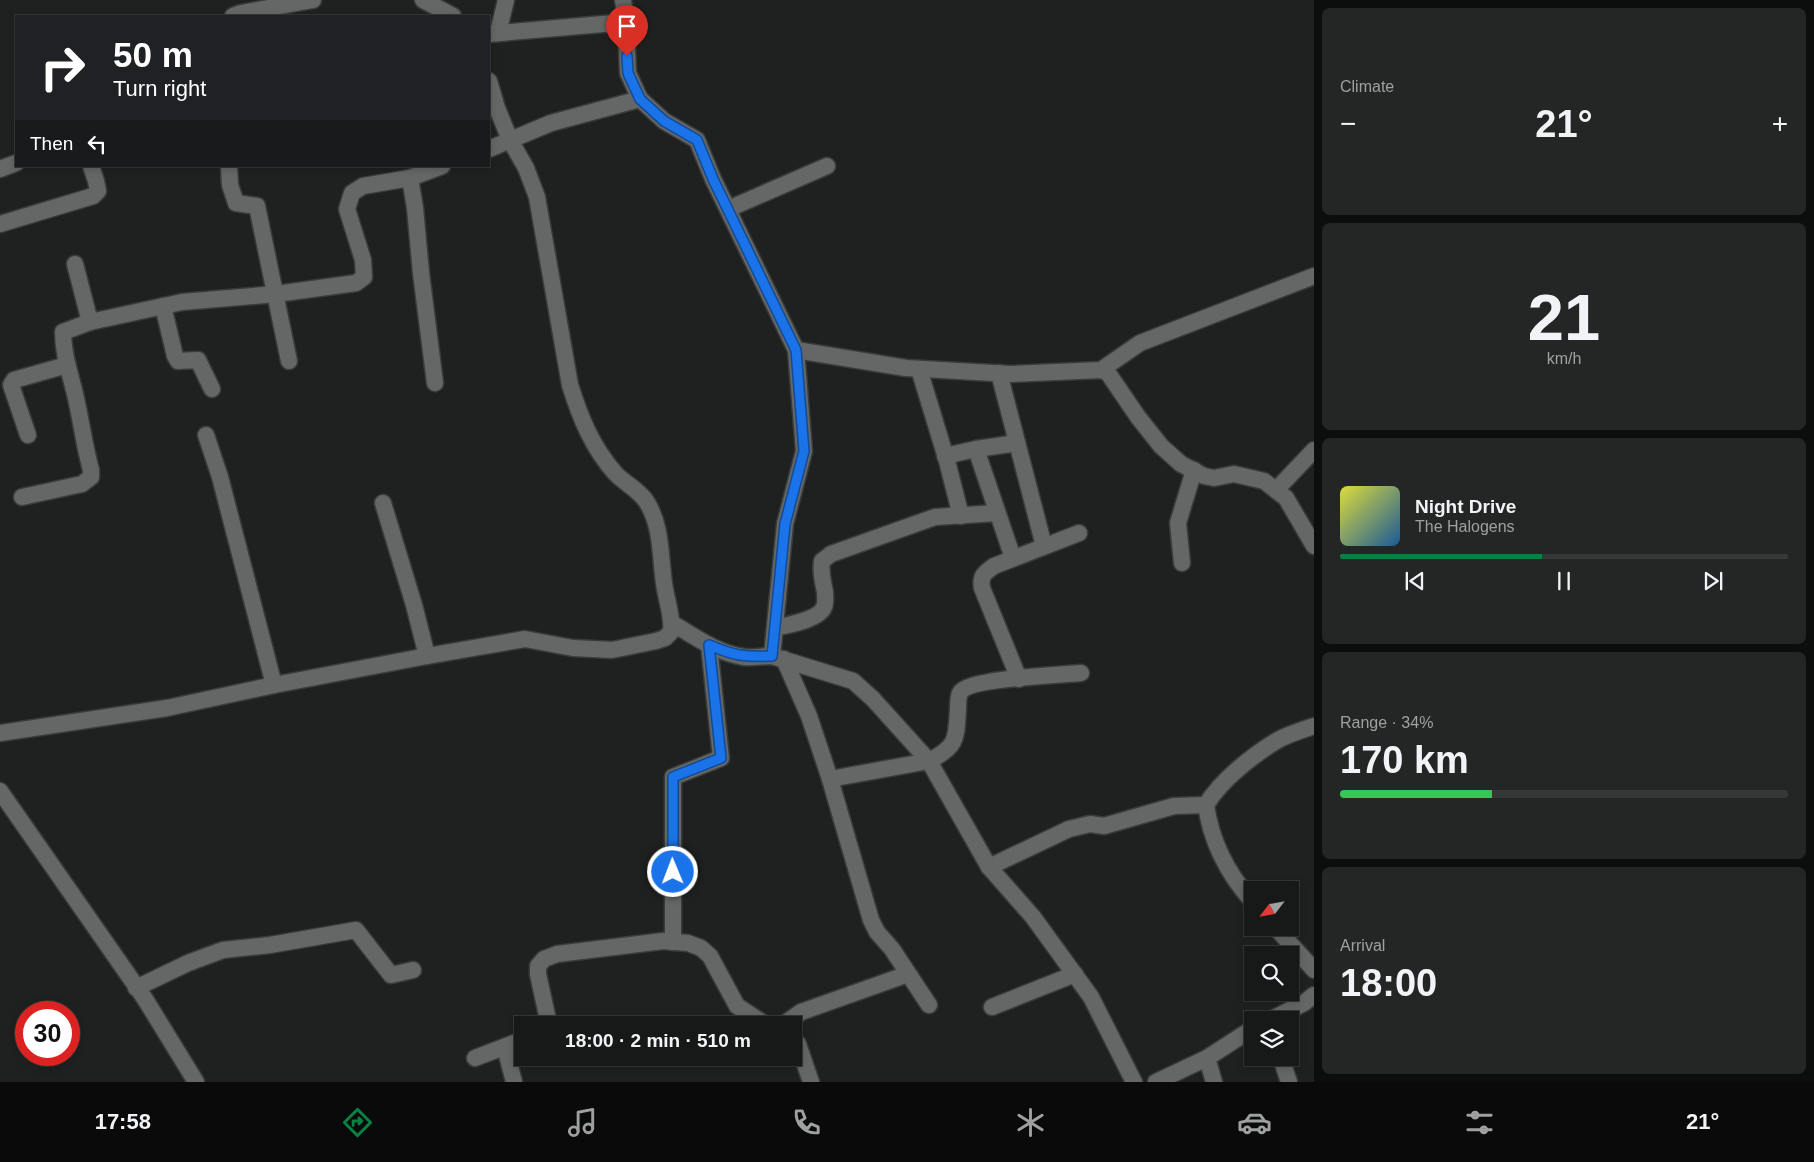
<!DOCTYPE html>
<html lang="en">
<head>
<meta charset="utf-8">
<style>
  :root { --surface:#161917; --page:#232624; --text:#f1f3f6; --muted:#9ea0a1; --line:#353836; --accent:#0b8043 }
  body { margin:0; font-family:Arial,sans-serif; background:var(--page); color:var(--text); height:100vh; display:flex; flex-direction:column; font-size:19px; white-space:nowrap }
  * { box-sizing:border-box; margin:0 }
  p { font-size:16px; color:var(--muted) }
  .icon { flex:none; width:28px; height:28px; fill:none; stroke:currentColor; stroke-width:2; stroke-linecap:round; stroke-linejoin:round }
  .map { position:relative; flex:1; overflow:hidden }
  .sheet { display:flex; flex-direction:column; gap:8px; padding:8px; background:#0c0e0d; width:500px }
  .sheet>* { flex:none }
  .guide { position:absolute; left:15px; top:15px; width:475px; height:152px; border-radius:0px; box-shadow:0 2px 8px #0003,0 0 0 1px var(--line); background:#202124; color:#fff; overflow:hidden }
  .needle { width:32px; rotate:239deg }
  .tools { position:absolute; left:1244px; top:881px; display:grid; gap:10px }
  .tools a { display:grid; place-items:center; width:55px; height:55px; border-radius:0px; background:var(--surface); box-shadow:0 2px 8px #0003,0 0 0 1px var(--line); font-size:25px }
  .speed { position:absolute; left:15px; top:1001px; display:flex; gap:10px; font-size:25px; font-weight:700; text-align:center }
  .speed>* { display:grid; place-content:center; width:65px; height:65px; border-radius:50%; background:var(--surface); box-shadow:0 2px 8px #0003,0 0 0 1px var(--line); line-height:1 }
  .speed .limit { border:8px solid #d22; background:#fff; color:#111 }
  .pin { position:absolute; display:grid; place-items:center; width:42px; height:42px; color:#fff; margin:-51px -21px; border-radius:50% 50% 50% 0; rotate:-45deg; box-shadow:0 0 5px #0007 }
  .pin .icon { rotate:45deg }
  .me { position:absolute; width:55px; margin:-28px; rotate:359deg; stroke-linejoin:round; filter:drop-shadow(0 0 4px #0008) }
  .turn { display:flex; align-items:center; gap:18px; height:105px; padding:0 15px; font-size:22px }
  .turn .icon { width:65px; height:65px; stroke-width:2.5 }
  .turn b { display:block; font-size:35px; line-height:42px }
  .then { display:flex; align-items:center; height:48px; padding:0 15px; background:#0003; gap:10px; font-size:19px }
  .big { font-size:38px; font-weight:700; line-height:1.1 }
  .sheet .card { flex:1; display:flex; flex-direction:column; justify-content:center; gap:8px; min-width:0; padding:0 18px; border-radius:8px; background:var(--page) }
  .sheet .dial { align-items:center; gap:0 }
  .dial b { font-size:65px; line-height:1 }
  .song { display:flex; align-items:center; gap:15px }
  .cover { width:60px; height:60px; border-radius:8px; background:linear-gradient(135deg,hsl(60 70% 55%),hsl(210 70% 35%)) }
  .played { height:5px; border-radius:2px; background:linear-gradient(90deg,var(--accent) 45%,var(--line) 45%) }
  .keys { display:flex; justify-content:space-around; direction:ltr }
  .heat { display:flex; justify-content:space-between; align-items:center; font-size:28px; direction:ltr }
  .charge { height:8px; border-radius:4px; background:linear-gradient(90deg,#34c759 34%,var(--line) 0) }
  .trip { position:absolute; left:514px; top:1016px; width:288px; height:50px; border-radius:0px; background:var(--surface); box-shadow:0 2px 8px #0003,0 0 0 1px var(--line); font-weight:700; line-height:50px; text-align:center }
  .menu { display:flex; height:80px; justify-content:space-around; align-items:center; background:#090a09; color:var(--muted) }
  .menu .icon { width:35px; height:35px }
  .menu .on { color:var(--accent) }
  .menu b { font-size:22px; color:var(--text) }
  main { display:flex; flex:1; min-height:0 }
  .map>svg:first-child { display:block }
  .lines { fill:none; stroke-linecap:round; stroke-linejoin:round }
  .street-casing { stroke:#3a3c3a; stroke-width:19 }
  .street { stroke:#646765; stroke-width:16 }
  .route-casing { stroke:#114b97; stroke-width:12 }
  .route { stroke:#1a73e8; stroke-width:9 }
</style>
</head>
<body>
<main>
<div class="map">
<svg width="1314" height="1082" viewBox="0 0 1314 1082">
  <rect width="100%" height="100%" fill="#1e211f"/>
  <g class="lines">
    <g class="street-casing">
      <g id="street">
        <polyline points="423,0 453,16"/>
        <polyline points="623,0 626,22 628,73 640,99 664,121 697,140 713,179 796,350 804,451 785,524 772,656 853,681 873,699 929,761 989,867 1033,917 1091,997 1134,1082"/>
        <polyline points="233,16 241,13 313,0"/>
        <polyline points="498,33 506,0"/>
        <polyline points="489,34 626,22"/>
        <polyline points="489,149 551,123 640,99"/>
        <polyline points="229,166 230,185 236,203 257,206 289,361"/>
        <polyline points="0,169 16,163"/>
        <polyline points="410,178 415,208 421,273 435,383"/>
        <polyline points="728,209 827,166"/>
        <polyline points="0,224 93,196 98,191 96,181 91,166"/>
        <polyline points="75,264 90,322 182,302 276,294 356,283 364,277 363,260 347,209 352,193 363,186 410,178 442,166"/>
        <polyline points="163,306 175,356 178,361 198,360 212,389"/>
        <polyline points="796,350 906,368 1010,374 1101,370 1108,373 1138,417 1161,446 1181,464 1204,476 1214,478 1234,474 1264,481 1286,498 1314,546"/>
        <polyline points="919,369 947,461 961,516"/>
        <polyline points="1101,370 1140,343 1314,276"/>
        <polyline points="999,373 1044,546"/>
        <polyline points="28,435 11,385 14,380 67,365"/>
        <polyline points="206,435 220,477 274,685"/>
        <polyline points="976,449 1013,558"/>
        <polyline points="945,456 976,449 1017,443"/>
        <polyline points="1276,490 1314,450"/>
        <path d="M22,497L82,484L91,477V470C84,445 81,419 75,394C70,373 63,354 63,332L90,322"/>
        <polyline points="383,503 414,605 427,656"/>
        <polyline points="1182,563 1178,523 1194,470"/>
        <path d="M672,623C695,637 717,653 744,657C753,658 763,656 772,656"/>
        <path d="M775,628C787,625 819,620 824,607C826,603 825,596 825,592C823,582 820,571 822,561L831,554L935,517L997,513"/>
        <polyline points="784,659 809,716 830,779 871,920 877,932 892,949 929,1005"/>
        <path d="M1019,679L982,588C980,576 984,573 994,566L1079,533"/>
        <path d="M0,733L167,708L274,685L427,656L525,639L573,648L612,650L656,641L665,638L671,632C673,615 666,600 664,583C660,556 662,525 646,501C639,490 624,483 615,473C592,447 580,417 570,385L537,197L526,168L510,140L497,108L489,81"/>
        <path d="M830,779L929,761C958,746 956,739 958,709C958,704 958,697 960,693C968,678 1061,675 1081,673"/>
        <polyline points="0,791 145,999 196,1082"/>
        <polyline points="989,867 1069,829 1090,824 1104,826 1174,806 1206,805"/>
        <path d="M1252,901C1228,874 1211,841 1206,805C1221,780 1253,755 1278,740C1289,734 1302,730 1314,726"/>
        <polyline points="1276,928 1314,970"/>
        <polyline points="673,942 673,777 721,758 709,645"/>
        <polyline points="136,988 188,963 223,950 270,945 356,930 391,975 413,970"/>
        <polyline points="992,1007 1075,974"/>
        <polyline points="1270,1020 1304,1003 1314,995"/>
        <polyline points="548,1025 548,1020 538,974 538,966 544,959 557,954 663,941 688,943 701,948 710,956 737,1006 766,1025"/>
        <polyline points="783,1025 801,1012 908,974"/>
        <polyline points="792,1039 798,1044 811,1082"/>
        <polyline points="505,1047 514,1082"/>
        <polyline points="475,1058 522,1040"/>
        <polyline points="1207,1058 1214,1082"/>
        <polyline points="1281,1058 1289,1082"/>
        <polyline points="1156,1082 1207,1058 1252,1029"/>
      </g>
    </g>
    <use href="#street" class="street"/>
  </g>
  <g class="lines">
    <g class="route-casing">
      <path id="route" d="M627,56L628,73L640,99L664,121L697,140L713,179L796,350L804,451L785,524L772,656C744,657 735,656 709,645L721,758L673,777V872"/>
    </g>
    <use href="#route" class="route"/>
  </g>
</svg>
<div class="tools">
<a><svg class="needle" viewBox="-14 -14 28 28"><path d="M0-13l5 13h-10z" fill="#e53935"/><path d="M0 13l5-13h-10z" fill="#9ea0a1"/></svg></a>
<a><svg class="icon" aria-label="search" viewBox="0 0 24 24"><circle cx="10" cy="10" r="6"/><path d="M15 15l6 6"/></svg></a>
<a><svg class="icon" aria-label="layers" viewBox="0 0 24 24"><path d="M12 4l9 5-9 5-9-5zM3 14l9 5 9-5"/></svg></a>
</div>
<div class="speed"><div class="limit">30</div></div>
<div class="pin" style="left:627px;top:56px;background:#d93025"><svg class="icon" aria-label="arrive" viewBox="0 0 24 24"><path d="M6 21V4h12l-3 4 3 4H6"/></svg></div>
<svg class="me" style="left:673px;top:872px" viewBox="-20 -20 40 40"><circle r="17" fill="#1a73e8" stroke="#fff" stroke-width="3"/><path d="M0-11L8 9 0 5-8 9z" fill="#fff"/></svg>
<div class="trip">18:00 · 2 min · 510 m</div>
<div class="guide">
<div class="turn"><svg class="icon" aria-label="right" viewBox="0 0 24 24"><path d="M7 20v-9h11M14 6l5 5-5 5"/></svg><div><b>50 m</b>Turn right</div></div>
<div class="then">Then<svg class="icon" aria-label="left" viewBox="0 0 24 24"><path d="M17 20v-9H6M10 6l-5 5 5 5"/></svg></div>
</div>
</div>
<section class="sheet">
<div class="card"><p>Climate</p>
<div class="heat"><a>−</a><b class="big">21°</b><a>+</a></div>
</div>
<div class="card dial"><b>21</b><p>km/h</p></div>
<div class="card">
<div class="song"><i class="cover"></i><div><b>Night Drive</b><p>The Halogens</p></div></div>
<div class="played"></div>
<div class="keys"><svg class="icon" aria-label="previous" viewBox="0 0 24 24"><path d="M18 5L8 12l10 7zM5 5v14"/></svg><svg class="icon" aria-label="pause" viewBox="0 0 24 24"><path d="M8 5v14M16 5v14"/></svg><svg class="icon" aria-label="next" viewBox="0 0 24 24"><path d="M6 5l10 7-10 7zM19 5v14"/></svg></div>
</div>
<div class="card"><p>Range · 34%</p><b class="big">170 km</b><div class="charge"></div></div>
<div class="card"><p>Arrival</p><b class="big">18:00</b></div>
</section>
</main>
<nav class="menu">
<b>17:58</b>
<svg class="icon on" aria-label="directions" viewBox="0 0 24 24"><path d="M12 3l9 9-9 9-9-9zM9 14v-3h6M13 9l2 2-2 2"/></svg>
<svg class="icon" aria-label="music" viewBox="0 0 24 24"><path d="M9 18V5l10-2v13"/><circle cx="6" cy="18" r="3"/><circle cx="16" cy="16" r="3"/></svg>
<svg class="icon" aria-label="phone" viewBox="0 0 24 24"><path d="M5 4h4l2 5-3 2q2 4 5 5l2-3 5 2v4C11 20 4 13 5 4z"/></svg>
<svg class="icon" aria-label="climate" viewBox="0 0 24 24"><path d="M12 3v18M4 7l16 10M4 17L20 7"/></svg>
<svg class="icon" aria-label="car" viewBox="0 0 24 24"><path d="M5 17H2v-5l4-1 3-4h7l3 4 3 1v5h-3M9 17h6M6 11h13"/><circle cx="7" cy="17" r="2"/><circle cx="17" cy="17" r="2"/></svg>
<svg class="icon" aria-label="filters" viewBox="0 0 24 24"><path d="M4 7h16M4 17h16"/><circle cx="9" cy="7" r="2"/><circle cx="15" cy="17" r="2"/></svg>
<b>21°</b>
</nav>
</body>
</html>
